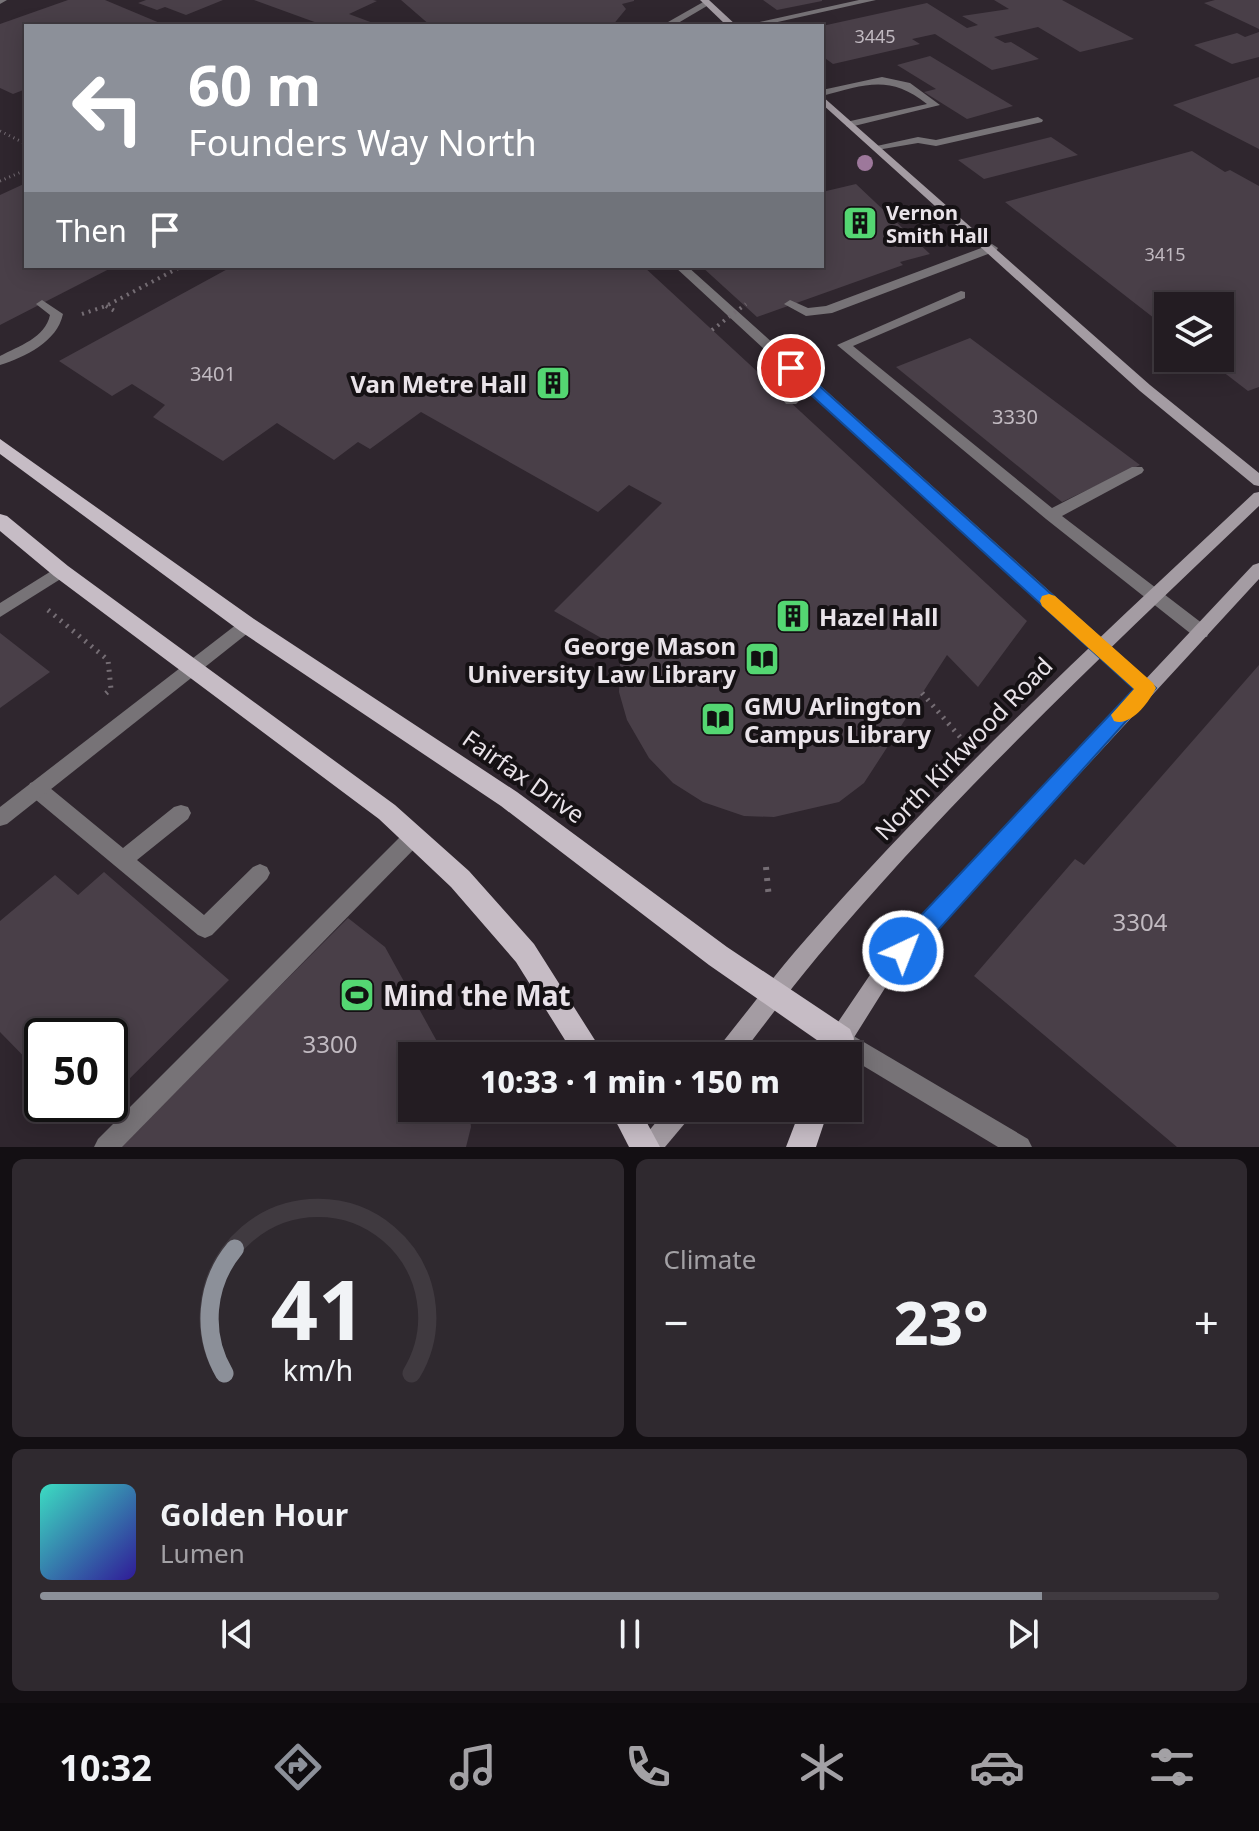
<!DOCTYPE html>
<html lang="en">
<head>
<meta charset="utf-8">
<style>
  :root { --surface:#231c22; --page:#2f292f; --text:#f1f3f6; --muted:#a3a1a5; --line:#403a40; --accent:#8c9099 }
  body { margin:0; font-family:"Noto Sans",sans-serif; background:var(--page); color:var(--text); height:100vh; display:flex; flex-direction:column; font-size:30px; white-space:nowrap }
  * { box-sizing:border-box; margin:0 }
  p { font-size:26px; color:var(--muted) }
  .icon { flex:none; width:44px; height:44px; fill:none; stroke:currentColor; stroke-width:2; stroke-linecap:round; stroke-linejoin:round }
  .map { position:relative; height:1147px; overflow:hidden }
  .sheet { display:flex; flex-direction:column; gap:12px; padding:12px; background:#130f13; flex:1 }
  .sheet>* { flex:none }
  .hud { position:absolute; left:24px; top:24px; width:800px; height:244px; border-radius:0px; box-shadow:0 4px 20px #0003,0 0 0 2px var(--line); background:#8c9099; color:#fff; overflow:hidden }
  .tools { position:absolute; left:1154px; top:292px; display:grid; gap:16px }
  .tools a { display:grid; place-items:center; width:80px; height:80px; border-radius:0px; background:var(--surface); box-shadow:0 4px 20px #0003,0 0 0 2px var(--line); font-size:40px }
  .speed { position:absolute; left:24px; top:1018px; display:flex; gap:16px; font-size:40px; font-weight:700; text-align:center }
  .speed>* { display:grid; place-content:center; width:104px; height:104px; border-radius:50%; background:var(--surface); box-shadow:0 4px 20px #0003,0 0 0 2px var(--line); line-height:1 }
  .speed .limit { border:4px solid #111; border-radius:12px; background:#fff; color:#111 }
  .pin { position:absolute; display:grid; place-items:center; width:68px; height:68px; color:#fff; margin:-34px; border:4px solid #fff; border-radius:50%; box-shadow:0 2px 8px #0007 }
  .me { position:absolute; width:88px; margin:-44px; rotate:43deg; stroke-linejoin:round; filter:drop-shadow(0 0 6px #0008) }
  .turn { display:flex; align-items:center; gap:28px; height:168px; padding:0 32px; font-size:36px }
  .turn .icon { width:104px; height:104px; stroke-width:2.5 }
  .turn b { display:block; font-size:56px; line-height:68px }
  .then { display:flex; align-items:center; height:76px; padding:0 32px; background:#0003; gap:16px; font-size:30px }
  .big { font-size:60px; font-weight:800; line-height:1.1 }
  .sheet .tile { flex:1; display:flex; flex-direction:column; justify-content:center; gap:12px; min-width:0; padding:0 28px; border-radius:12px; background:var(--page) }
  .sheet .dial { align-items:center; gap:0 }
  .dial svg { height:208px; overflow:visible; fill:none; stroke:var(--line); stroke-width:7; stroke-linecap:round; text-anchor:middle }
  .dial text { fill:var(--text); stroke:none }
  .song { display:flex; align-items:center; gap:24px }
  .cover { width:96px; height:96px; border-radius:12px; background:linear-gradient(135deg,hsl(170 70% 55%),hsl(250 70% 35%)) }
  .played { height:8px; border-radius:4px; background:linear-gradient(90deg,var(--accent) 85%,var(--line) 85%) }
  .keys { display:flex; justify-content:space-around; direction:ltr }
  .heat { display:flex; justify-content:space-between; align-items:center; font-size:44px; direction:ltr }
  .sheet .tiles { flex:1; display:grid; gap:12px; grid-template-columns:1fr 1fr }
  .tile:last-child { grid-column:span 2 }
  .trip { position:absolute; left:398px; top:1042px; width:464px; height:80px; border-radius:0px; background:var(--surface); box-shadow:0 4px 20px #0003,0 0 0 2px var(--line); font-weight:800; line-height:80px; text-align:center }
  .tabs { display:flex; height:128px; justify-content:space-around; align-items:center; background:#0e0b0e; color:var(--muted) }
  .tabs .icon { width:56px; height:56px }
  .tabs .selected { color:var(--accent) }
  .tabs b { font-size:36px; color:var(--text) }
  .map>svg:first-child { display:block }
  .building { fill:#493f48 }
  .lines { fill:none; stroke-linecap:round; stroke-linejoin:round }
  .path-far3 { stroke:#756d74; stroke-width:3; stroke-dasharray:1 4; stroke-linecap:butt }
  .path-far2 { stroke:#756d74; stroke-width:4; stroke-dasharray:2 5; stroke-linecap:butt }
  .path-far1 { stroke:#756d74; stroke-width:5; stroke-dasharray:2 6; stroke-linecap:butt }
  .path { stroke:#756d74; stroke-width:6; stroke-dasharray:3 8; stroke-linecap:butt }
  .lane { fill:#777377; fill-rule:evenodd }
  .street { fill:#777377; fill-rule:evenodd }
  .secondary { fill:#a49ca3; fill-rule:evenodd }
  .primary { fill:#c6bcc5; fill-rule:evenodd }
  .path-bridge { stroke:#756d74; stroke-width:4; stroke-dasharray:2 5; stroke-linecap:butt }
  .tree { fill:#9d789b }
  .route { fill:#1a73e8; stroke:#114b97; stroke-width:2 }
  .slow { fill:#f59e0b }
  .labels { text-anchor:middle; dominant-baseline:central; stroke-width:8; stroke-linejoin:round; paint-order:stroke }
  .far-number-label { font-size:18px; fill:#c1bac1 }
  .far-poi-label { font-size:20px; font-weight:bold; fill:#e9e3e9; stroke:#151114; text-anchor:start }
  .number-label { font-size:20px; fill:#c1bac1 }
  .poi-label { font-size:24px; font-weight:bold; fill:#e9e3e9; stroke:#151114; text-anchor:end }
  .street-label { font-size:24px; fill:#e9e3e9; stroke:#151114 }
  .near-number-label { font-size:24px; fill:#c1bac1 }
  .near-poi-label { font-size:28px; font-weight:bold; fill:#e9e3e9; stroke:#151114; text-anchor:start }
</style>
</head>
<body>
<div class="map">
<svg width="1259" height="1147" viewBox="0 0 1259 1147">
  <rect width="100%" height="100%" fill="#2f262e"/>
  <g class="building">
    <polygon points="68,0 105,0 167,26 26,26 26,89 13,94 0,88 0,24"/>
    <polygon points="146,0 223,0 186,15 165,7 157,10 138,3"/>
    <polygon points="254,0 373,0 377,1 349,14 381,26 316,26 320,24"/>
    <polygon points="401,0 634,0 634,1 622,4 626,9 612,26 431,26"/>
    <polygon points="763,0 822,0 822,1 777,10"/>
    <polygon points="994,0 1062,0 1134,39 1080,52 1038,27 994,37 1005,43 1011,42 1039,59 992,70 935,34 912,39 920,44 833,64 822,56 822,26 927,3 967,28 978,25 962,16 1009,9"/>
    <polygon points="1215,0 1259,0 1259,29 1204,3"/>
    <polygon points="1259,32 1259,57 1232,64 1194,45 1237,33 1245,37"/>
    <polygon points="930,56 1013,106 967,119 924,92 936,89 897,65"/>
    <polygon points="1259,77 1259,149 1173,105"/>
    <polygon points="1051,137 1078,155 984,179 958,160"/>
    <polygon points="1192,151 1225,172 1230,170 1259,186 1259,387 1248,391 1205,358 1220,358 1220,306 1168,306 1168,329 1005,202"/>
    <polygon points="26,183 26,266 115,266 0,325 0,195"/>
    <polygon points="856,184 930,254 900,262 903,265 757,317 701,266 822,266 822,192"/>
    <polygon points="233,266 643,266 1027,621 978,687 947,655 864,783 839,802 774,817 744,816 703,802 673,783 649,758 627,720 619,692 620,664 624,651 554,611 662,503 629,485 598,512 421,412 370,449 358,442 334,460 277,423 223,461 153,417 165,405 132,384 112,396 59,361"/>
    <polygon points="970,338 1140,465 1062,502 896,367"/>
    <polygon points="0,633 50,672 0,708"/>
    <polygon points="1259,665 1259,1147 1177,1147 974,976 1075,859 1084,865"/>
    <polygon points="104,872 229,980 110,1098 110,1036 42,1036 42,1075 0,1032 0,921 55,875 78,895"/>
    <polygon points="348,918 385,947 445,1056 412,1056 412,1108 469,1108 471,1127 466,1147 119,1147"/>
    <polygon points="70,1104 104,1104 87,1121"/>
  </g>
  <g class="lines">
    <g class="path-far3">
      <polyline points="0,131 26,144"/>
      <polyline points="0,181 26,170"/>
    </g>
    <g class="path-far2">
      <polyline points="106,306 118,313"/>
      <polyline points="82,314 106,306 182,266"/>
    </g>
    <g class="path-far1">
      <polyline points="48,610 108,660 111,689 103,696"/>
      <polyline points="922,693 961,738"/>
    </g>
    <polyline class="path" points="766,867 769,899"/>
    <g class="lane">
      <polygon points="859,0 876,0 760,26 742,26"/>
      <polygon points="705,1 712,3 673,26 661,26"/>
      <path d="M882,77L910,83L940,105L850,127L846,126V122L927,104C889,74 865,85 822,96V90Z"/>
      <polygon points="1038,117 1043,120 1042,122 936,146 918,143 877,150 872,147 918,137 936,140"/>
      <polygon points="992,244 998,248 996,251 832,313 806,316 784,304 790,300 808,308 826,306"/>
      <polygon points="674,266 687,266 1152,683 1155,688 1152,693 1146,695 1140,693 809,391 796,404 786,404 784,401 801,383"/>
      <polygon points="961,291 965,292 965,298 853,346 1052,508 1132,467 1142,467 1144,470 1142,473 1062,516 1207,627 1209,632 1207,637 1195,637 1046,519 837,345"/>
      <path d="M42,300L63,314C57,342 25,357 0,365V356C19,346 45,338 50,315L36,304Z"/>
      <polygon points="61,565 69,571 67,575 0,617 0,603"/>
      <polygon points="37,781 44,783 123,848 174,807 181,805 188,807 191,813 188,819 137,860 204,915 253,867 260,864 267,867 270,873 267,879 212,935 205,938 198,935 30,795 28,789 30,783"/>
      <polygon points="414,827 421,830 424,836 421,842 122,1147 94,1147 98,1139 407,830"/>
    </g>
    <g class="street">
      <polygon points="0,0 7,0 0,4"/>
      <polygon points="247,619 253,621 255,625 253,629 7,824 0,826 0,807 241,621"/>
      <polygon points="840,1028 1028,1139 1032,1147 998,1147 832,1047 829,1039 832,1031"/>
    </g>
    <g class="secondary">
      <polygon points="700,0 709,0 737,26 727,26"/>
      <polygon points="822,96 1150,385 1259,473 1259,486 1254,485 1140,391 822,104"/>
      <path d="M1259,492V506C1108,650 953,795 818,956C791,988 766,1023 740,1056H715L718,1048C747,1012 775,974 806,939C944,781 1100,637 1254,493Z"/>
      <polygon points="1259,563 1259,579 890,980 848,1047 840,1050 832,1047 829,1039 832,1031 876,966 1253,565"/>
      <polygon points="668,1108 694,1108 691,1116 665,1147 638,1147 642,1139"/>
    </g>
    <g class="primary">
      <polygon points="0,439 254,619 517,792 727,947 850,1029 854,1039 848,1056 820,1056 824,1045 709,965 501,806 240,631 0,454"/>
      <polygon points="0,514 7,516 68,566 395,805 469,871 534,944 605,1056 575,1056 516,962 451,887 379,819 54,576 0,531"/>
      <polygon points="609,1108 639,1108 660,1147 629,1147"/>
      <polygon points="801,1108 829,1108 816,1147 786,1147"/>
    </g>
    <polyline class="path-bridge" points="712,330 746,304"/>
  </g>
  <circle class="tree" cx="865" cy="163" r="8"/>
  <polygon class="route" points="791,364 796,365 1156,688 912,959 903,962 895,959 892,951 895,943 1134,689 785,371 783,368"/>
  <path class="slow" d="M1049,594L1055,596L1153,683L1156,688C1149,702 1131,727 1114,721L1111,715L1134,689L1042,606L1040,601L1042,596Z"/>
  <defs>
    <g id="building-square" transform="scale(1.8)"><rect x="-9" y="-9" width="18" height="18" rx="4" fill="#54d672" stroke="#151114"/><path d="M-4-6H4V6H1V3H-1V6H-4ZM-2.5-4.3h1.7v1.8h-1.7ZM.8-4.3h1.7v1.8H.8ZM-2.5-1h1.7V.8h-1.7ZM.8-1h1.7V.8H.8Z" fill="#111"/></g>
    <g id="library-square" transform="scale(1.8)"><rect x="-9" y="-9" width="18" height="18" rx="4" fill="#54d672" stroke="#151114"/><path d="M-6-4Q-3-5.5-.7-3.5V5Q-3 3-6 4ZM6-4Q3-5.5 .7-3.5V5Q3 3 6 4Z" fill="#111"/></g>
    <g id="stadium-square" transform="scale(1.8)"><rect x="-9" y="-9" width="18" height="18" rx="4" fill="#54d672" stroke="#151114"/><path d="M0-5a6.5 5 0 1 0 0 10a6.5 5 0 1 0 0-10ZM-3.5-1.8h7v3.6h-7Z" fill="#111"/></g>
  </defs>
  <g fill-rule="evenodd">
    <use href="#building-square" x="860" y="223"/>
    <use href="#building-square" x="553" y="383"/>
    <use href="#building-square" x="793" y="616"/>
    <use href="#library-square" x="762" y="659"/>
    <use href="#library-square" x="718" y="719"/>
    <use href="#stadium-square" x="357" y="995"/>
  </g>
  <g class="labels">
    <g class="far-number-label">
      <text x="875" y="36">3445</text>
      <text x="1165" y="254">3415</text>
    </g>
    <g class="far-poi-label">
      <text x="886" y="212">Vernon<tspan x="886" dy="23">Smith Hall</tspan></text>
    </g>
    <g class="number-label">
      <text x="213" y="373">3401</text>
      <text x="1015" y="416">3330</text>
    </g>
    <g class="poi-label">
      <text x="527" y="383">Van Metre Hall</text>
      <text x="819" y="616" text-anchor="start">Hazel Hall</text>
      <text x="736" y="645">George Mason<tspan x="736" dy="28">University Law Library</tspan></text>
      <text x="744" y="705" text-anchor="start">GMU Arlington<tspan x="744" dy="28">Campus Library</tspan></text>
    </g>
    <g class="street-label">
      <text transform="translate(963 748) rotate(-46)">North Kirkwood Road</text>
      <text transform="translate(524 776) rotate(35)">Fairfax Drive</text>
    </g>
    <g class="near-number-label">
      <text x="1140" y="921">3304</text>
      <text x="330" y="1043">3300</text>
    </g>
    <g class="near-poi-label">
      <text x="383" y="995">Mind the Mat</text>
    </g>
  </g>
</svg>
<div class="tools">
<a><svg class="icon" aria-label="layers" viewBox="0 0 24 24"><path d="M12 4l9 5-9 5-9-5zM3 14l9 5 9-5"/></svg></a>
</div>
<div class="speed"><div class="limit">50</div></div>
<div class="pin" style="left:791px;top:368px;background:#d93025"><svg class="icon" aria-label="arrive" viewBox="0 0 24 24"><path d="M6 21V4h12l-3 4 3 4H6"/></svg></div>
<svg class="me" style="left:903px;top:951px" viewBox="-20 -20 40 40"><circle r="17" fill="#1a73e8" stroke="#fff" stroke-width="3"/><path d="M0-11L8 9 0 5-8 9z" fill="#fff"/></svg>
<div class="trip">10:33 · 1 min · 150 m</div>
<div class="hud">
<div class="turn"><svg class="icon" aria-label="left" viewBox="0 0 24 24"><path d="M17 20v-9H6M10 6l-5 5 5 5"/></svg><div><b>60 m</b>Founders Way North</div></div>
<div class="then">Then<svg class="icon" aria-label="arrive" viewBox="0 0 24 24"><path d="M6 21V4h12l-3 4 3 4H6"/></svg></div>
</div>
</div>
<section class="sheet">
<div class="tiles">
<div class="tile dial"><svg viewBox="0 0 100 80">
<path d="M14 69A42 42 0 1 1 86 69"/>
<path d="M14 69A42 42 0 0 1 18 21" stroke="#8c9099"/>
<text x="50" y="56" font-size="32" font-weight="700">41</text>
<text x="50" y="72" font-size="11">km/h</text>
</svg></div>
<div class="tile"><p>Climate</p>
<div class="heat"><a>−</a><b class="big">23°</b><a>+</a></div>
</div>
<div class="tile">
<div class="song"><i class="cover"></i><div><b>Golden Hour</b><p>Lumen</p></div></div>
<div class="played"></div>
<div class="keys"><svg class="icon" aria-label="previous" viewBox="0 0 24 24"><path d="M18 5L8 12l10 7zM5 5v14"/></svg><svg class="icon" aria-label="pause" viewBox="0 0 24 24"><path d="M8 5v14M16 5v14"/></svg><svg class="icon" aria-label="next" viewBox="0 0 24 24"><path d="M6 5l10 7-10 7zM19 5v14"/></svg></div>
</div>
</div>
</section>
<nav class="tabs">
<b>10:32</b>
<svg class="icon selected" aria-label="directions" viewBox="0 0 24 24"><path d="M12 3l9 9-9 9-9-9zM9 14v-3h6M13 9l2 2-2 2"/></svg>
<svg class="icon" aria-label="music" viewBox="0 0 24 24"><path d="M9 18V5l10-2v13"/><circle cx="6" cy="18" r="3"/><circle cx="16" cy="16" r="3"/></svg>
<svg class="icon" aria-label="phone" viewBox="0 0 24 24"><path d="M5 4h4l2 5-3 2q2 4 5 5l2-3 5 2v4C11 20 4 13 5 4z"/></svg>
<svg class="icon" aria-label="climate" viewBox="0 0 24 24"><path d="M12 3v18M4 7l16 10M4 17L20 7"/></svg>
<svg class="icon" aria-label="car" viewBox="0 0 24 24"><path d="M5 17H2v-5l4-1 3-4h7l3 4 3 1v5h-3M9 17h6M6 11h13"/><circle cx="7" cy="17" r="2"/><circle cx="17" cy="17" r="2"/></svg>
<svg class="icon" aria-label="filters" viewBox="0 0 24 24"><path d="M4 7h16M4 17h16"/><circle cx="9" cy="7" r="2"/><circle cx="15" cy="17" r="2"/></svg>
</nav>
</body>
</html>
